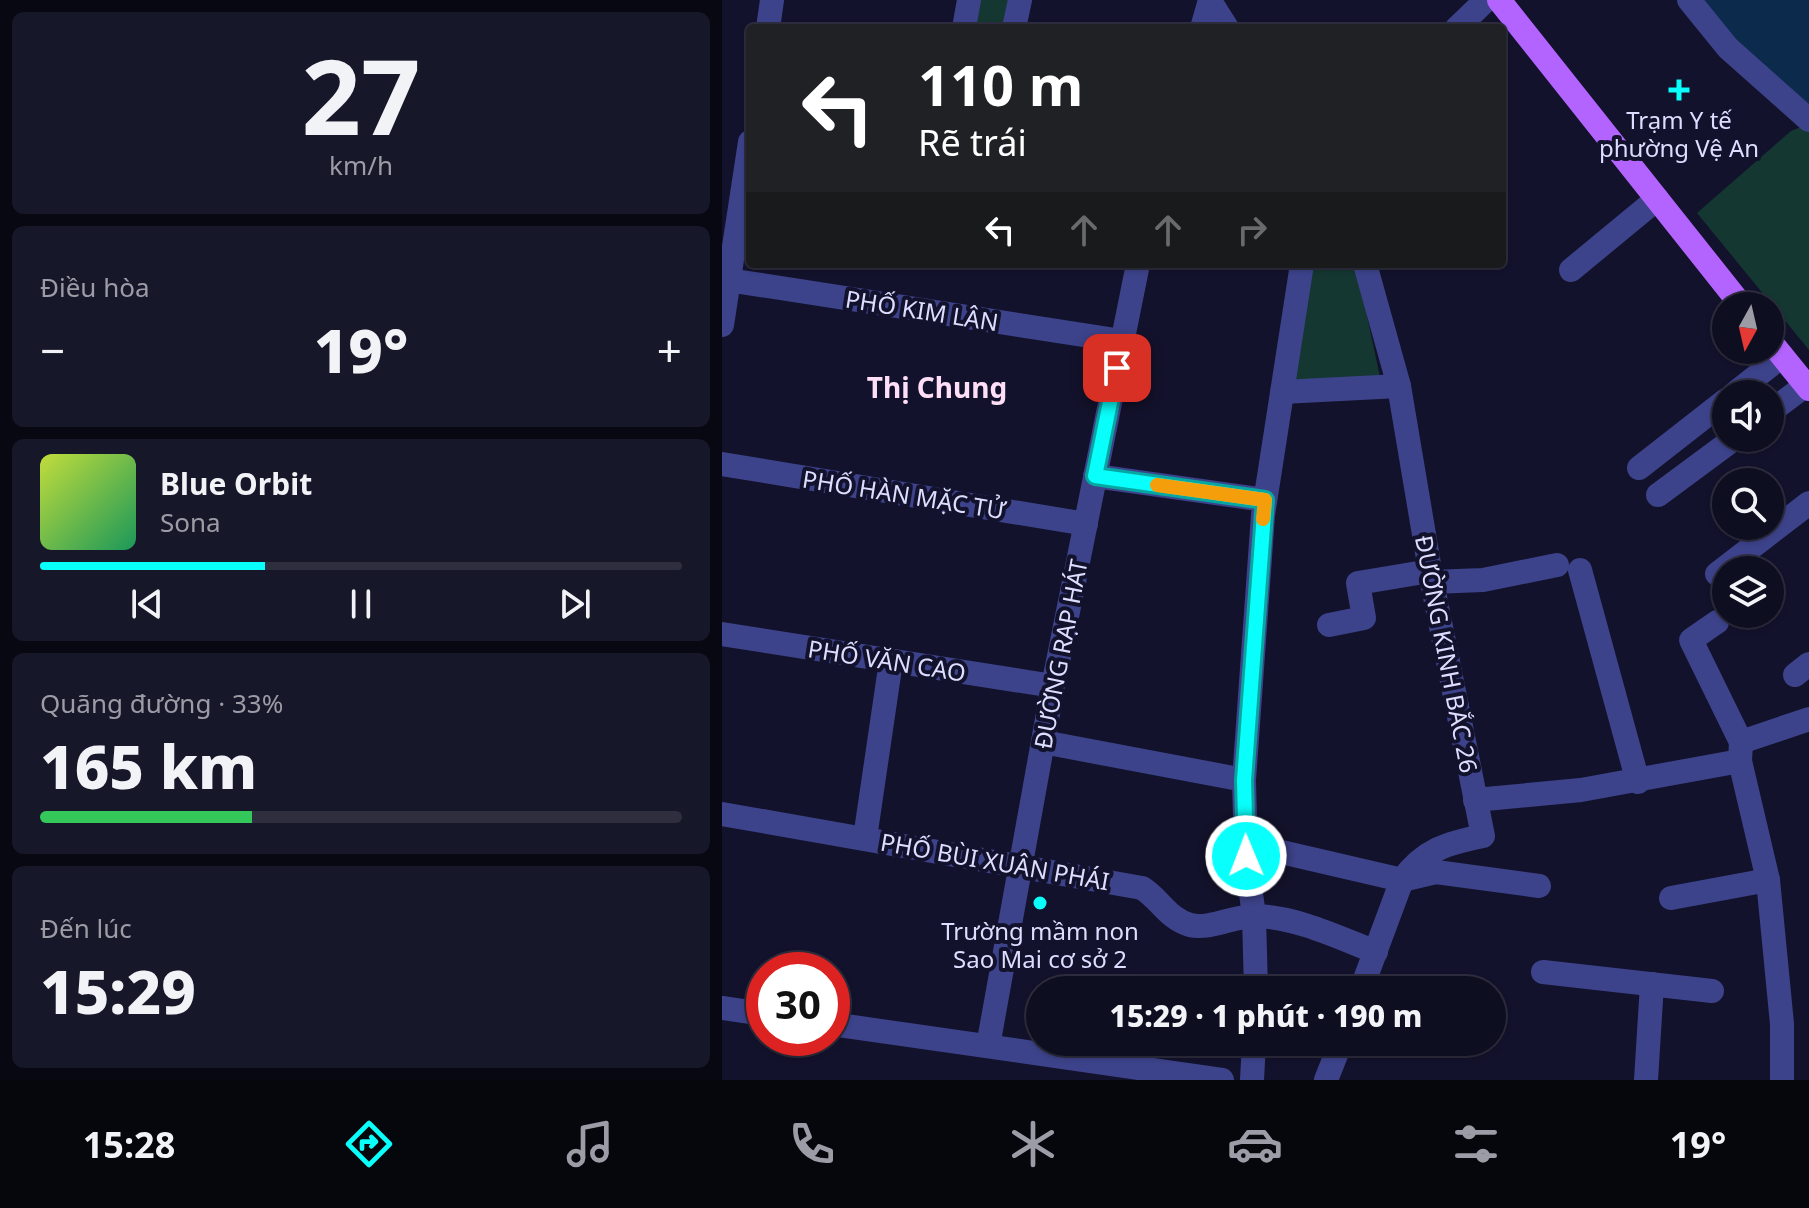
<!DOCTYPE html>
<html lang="vi">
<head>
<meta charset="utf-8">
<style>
  :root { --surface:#0e0e21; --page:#17172a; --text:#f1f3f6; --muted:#9b9ca5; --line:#2e2e3f; --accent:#09fffb }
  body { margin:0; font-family:"Noto Sans",sans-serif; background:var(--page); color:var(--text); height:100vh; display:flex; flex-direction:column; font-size:30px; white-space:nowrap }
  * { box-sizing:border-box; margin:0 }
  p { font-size:26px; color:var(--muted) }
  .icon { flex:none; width:44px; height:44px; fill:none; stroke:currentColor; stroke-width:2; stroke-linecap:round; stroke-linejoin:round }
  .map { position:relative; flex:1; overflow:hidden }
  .panel { display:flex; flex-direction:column; gap:12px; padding:12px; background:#080812; width:722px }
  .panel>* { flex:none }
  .hud { position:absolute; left:24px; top:24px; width:760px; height:244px; border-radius:8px; box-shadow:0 2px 6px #0004,0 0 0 2px var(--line); background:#202124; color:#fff; overflow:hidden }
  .needle { width:52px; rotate:188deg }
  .fabs { position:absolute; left:990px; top:292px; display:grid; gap:16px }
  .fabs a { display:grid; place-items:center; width:72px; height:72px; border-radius:50%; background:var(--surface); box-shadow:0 2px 6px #0004,0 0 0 2px var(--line); font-size:40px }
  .speed { position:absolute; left:24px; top:952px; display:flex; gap:16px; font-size:40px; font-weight:700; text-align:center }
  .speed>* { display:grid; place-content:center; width:104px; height:104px; border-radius:50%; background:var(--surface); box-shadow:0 2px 6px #0004,0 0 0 2px var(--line); line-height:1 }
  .speed .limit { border:12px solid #d22; background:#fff; color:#111 }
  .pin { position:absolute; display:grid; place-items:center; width:68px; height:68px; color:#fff; margin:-34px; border-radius:16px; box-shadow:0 4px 12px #0006 }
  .me { position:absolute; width:88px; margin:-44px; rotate:359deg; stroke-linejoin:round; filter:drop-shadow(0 0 6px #0008) }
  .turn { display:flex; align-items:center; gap:28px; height:168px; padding:0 40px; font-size:36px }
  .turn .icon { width:104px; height:104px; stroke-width:2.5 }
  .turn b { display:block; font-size:56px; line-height:68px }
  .lanes { display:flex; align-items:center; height:76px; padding:0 40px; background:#0003; justify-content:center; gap:40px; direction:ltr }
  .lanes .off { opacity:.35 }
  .big { font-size:60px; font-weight:800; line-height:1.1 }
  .panel .tile { flex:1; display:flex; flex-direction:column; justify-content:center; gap:12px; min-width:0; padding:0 28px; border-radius:12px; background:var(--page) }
  .panel .dial { align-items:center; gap:0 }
  .dial b { font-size:104px; line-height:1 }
  .song { display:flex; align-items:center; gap:24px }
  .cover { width:96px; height:96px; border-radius:12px; background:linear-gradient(135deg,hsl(70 70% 55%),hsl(150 70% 35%)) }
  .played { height:8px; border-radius:4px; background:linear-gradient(90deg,var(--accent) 35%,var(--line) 35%) }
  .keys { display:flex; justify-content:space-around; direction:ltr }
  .heat { display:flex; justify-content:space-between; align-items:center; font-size:44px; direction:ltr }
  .charge { height:12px; border-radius:6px; background:linear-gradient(90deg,#34c759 33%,var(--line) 0) }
  .trip { position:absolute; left:304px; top:976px; width:480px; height:80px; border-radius:40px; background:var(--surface); box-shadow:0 2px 6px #0004,0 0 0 2px var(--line); font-weight:800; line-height:80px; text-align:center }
  .tab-bar { display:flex; height:128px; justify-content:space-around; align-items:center; background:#06060d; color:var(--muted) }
  .tab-bar .icon { width:56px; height:56px }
  .tab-bar .active { color:var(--accent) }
  .tab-bar b { font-size:36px; color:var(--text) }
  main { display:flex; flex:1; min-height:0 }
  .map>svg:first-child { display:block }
  .green { fill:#143731 }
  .water { fill:#0b2a4c }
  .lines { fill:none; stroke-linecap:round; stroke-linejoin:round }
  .minor { stroke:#3d438b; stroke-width:24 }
  .major { stroke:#b364ff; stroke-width:24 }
  .route-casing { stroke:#06a6a3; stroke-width:20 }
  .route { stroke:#09fffb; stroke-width:14 }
  .slow { stroke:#f59e0b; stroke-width:14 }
  .poi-dot { fill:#09fffb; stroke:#13122c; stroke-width:3 }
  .labels { text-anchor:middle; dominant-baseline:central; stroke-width:8; stroke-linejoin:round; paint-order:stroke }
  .poi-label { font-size:24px; fill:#ddf; stroke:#13122c }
  .street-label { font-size:24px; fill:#ddf; stroke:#13122c }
  .quarter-label { font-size:28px; font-weight:bold; fill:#ffdff7; stroke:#13122c }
</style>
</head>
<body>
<main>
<section class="panel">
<div class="tile dial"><b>27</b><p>km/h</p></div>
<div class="tile"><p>Điều hòa</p>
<div class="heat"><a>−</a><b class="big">19°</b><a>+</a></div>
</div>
<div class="tile">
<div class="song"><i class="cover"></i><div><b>Blue Orbit</b><p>Sona</p></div></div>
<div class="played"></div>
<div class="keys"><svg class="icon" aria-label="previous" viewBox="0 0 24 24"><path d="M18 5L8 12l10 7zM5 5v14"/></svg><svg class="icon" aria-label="pause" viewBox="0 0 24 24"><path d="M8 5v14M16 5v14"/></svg><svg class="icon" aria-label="next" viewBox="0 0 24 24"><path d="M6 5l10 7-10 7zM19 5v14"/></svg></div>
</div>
<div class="tile"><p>Quãng đường · 33%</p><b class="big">165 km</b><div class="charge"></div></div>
<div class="tile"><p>Đến lúc</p><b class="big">15:29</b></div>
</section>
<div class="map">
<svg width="1087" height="1080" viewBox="0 0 1087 1080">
  <rect width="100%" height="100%" fill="#13122c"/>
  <g class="green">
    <polygon points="254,0 292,0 286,28 249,28"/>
    <polygon points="1084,125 1087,128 1087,350 975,213 1069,131"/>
    <polygon points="585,264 634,264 658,377 572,383"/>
  </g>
  <polygon class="water" points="981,0 1087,0 1087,110 1027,57"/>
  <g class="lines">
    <g class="minor">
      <polyline points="967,0 1006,48 1087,120"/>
      <polyline points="488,1 505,28"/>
      <polyline points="46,28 50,0"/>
      <polyline points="242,28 247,0"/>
      <polyline points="292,28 298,0"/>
      <polyline points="480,28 488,0"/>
      <polyline points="735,28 764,0"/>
      <polyline points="849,270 935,199"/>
      <polyline points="0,279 400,341"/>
      <polyline points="0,325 28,142"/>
      <polyline points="560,392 677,386"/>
      <polyline points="1012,394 1060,356"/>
      <polyline points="1048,412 1084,385"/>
      <polyline points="0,464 364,524"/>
      <polyline points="917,468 1004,400"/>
      <polyline points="373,476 543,500"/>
      <polyline points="936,495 1013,438"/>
      <polyline points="858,570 916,782"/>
      <polyline points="995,574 1087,503"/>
      <polyline points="710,582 761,580 835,565"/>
      <polyline points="995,622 969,640 1019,742"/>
      <polyline points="607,625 642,618 636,583 708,571"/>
      <polyline points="0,634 331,686"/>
      <polyline points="1073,675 1087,664"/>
      <polyline points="321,742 522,780"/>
      <polyline points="1018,761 1046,880 1060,1024 1060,1080"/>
      <polyline points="753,800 859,790 1018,761 1019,742 1087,719"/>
      <path d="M0,814L420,888C439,900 445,918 468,925C488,930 514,915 535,916C577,918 615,937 654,952"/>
      <polyline points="143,838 169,661"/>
      <polyline points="555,851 680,880 714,872 817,886"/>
      <polyline points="949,898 1046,880"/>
      <polyline points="821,972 990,991"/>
      <polyline points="534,990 532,916 524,856 522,780 541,515 580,264"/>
      <path d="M639,990L680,880C702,850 725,843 761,836L710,582L677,386L643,264"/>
      <polyline points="0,1008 42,1014"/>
      <polyline points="110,1024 500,1080"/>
      <polyline points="266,1046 331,686 416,264"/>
      <polyline points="530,1080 532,1042"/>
      <polyline points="604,1080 619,1042"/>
      <polyline points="924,1080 930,984"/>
    </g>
    <g class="major">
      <polyline points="777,0 1020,306"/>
      <polyline points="1048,341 1087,389"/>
    </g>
  </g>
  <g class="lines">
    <g class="route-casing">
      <polyline id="route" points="395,368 373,476 543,500 522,780 524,856"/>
    </g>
    <use href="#route" class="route"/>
    <polyline class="slow" points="435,485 543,500 541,519"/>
  </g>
  <g class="poi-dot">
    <path d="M953 78h8v8h8v8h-8v8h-8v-8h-8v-8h8z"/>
    <circle cx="318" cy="903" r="8"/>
  </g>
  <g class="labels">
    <g class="poi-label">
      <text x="957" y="119">Trạm Y tế<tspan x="957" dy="28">phường Vệ An</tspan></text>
      <text x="318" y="930">Trường mầm non<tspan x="318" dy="28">Sao Mai cơ sở 2</tspan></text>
    </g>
    <g class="street-label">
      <text transform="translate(200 310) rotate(9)">PHỐ KIM LÂN</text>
      <text transform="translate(182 494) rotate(9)">PHỐ HÀN MẶC TỬ</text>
      <text transform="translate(338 654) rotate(-79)">ĐƯỜNG RẠP HÁT</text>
      <text transform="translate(725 654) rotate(79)">ĐƯỜNG KINH BẮC 26</text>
      <text transform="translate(165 660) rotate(9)">PHỐ VĂN CAO</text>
      <text transform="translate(273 861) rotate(10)">PHỐ BÙI XUÂN PHÁI</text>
    </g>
    <g class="quarter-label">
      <text x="215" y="387">Thị Chung</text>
    </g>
  </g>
</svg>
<div class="fabs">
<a><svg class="needle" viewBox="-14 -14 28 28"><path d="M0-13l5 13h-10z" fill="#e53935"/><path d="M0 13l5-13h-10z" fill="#9b9ca5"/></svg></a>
<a><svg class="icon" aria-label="sound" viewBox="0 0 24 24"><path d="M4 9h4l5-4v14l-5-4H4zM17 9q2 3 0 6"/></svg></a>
<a><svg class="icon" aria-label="search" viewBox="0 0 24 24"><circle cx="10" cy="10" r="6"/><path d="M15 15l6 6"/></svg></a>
<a><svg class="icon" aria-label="layers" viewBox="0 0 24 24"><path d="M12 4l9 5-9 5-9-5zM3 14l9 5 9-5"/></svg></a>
</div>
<div class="speed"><div class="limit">30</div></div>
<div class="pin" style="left:395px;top:368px;background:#d93025"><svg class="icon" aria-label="arrive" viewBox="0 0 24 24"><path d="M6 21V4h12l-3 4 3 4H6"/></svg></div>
<svg class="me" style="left:524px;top:856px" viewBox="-20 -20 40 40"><circle r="17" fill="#09fffb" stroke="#fff" stroke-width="3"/><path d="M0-11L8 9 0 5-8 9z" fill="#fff"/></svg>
<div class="trip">15:29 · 1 phút · 190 m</div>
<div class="hud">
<div class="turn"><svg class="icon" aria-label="left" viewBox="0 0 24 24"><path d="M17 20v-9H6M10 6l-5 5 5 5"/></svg><div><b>110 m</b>Rẽ trái</div></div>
<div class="lanes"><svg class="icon" aria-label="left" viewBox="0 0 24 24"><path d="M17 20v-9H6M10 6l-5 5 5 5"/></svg><svg class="icon off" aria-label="ahead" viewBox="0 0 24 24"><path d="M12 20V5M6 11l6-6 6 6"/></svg><svg class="icon off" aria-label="ahead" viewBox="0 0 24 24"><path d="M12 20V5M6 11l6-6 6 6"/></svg><svg class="icon off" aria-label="right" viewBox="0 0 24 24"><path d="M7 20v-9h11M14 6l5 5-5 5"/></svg></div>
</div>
</div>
</main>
<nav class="tab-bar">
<b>15:28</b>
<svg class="icon active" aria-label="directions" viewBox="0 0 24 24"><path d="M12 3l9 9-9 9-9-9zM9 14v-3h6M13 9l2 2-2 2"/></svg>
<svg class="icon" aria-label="music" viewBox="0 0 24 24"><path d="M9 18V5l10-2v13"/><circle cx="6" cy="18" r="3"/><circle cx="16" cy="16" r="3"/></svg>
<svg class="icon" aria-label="phone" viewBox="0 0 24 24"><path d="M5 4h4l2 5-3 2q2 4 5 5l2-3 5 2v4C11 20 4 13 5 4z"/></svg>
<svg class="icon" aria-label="climate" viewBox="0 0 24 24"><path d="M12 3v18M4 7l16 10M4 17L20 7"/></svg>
<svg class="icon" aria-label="car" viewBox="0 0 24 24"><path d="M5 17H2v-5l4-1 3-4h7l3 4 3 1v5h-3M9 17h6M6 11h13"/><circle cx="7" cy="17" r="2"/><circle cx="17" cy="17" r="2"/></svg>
<svg class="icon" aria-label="filters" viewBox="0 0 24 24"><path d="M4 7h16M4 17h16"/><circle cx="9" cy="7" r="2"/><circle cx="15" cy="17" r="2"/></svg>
<b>19°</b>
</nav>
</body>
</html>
